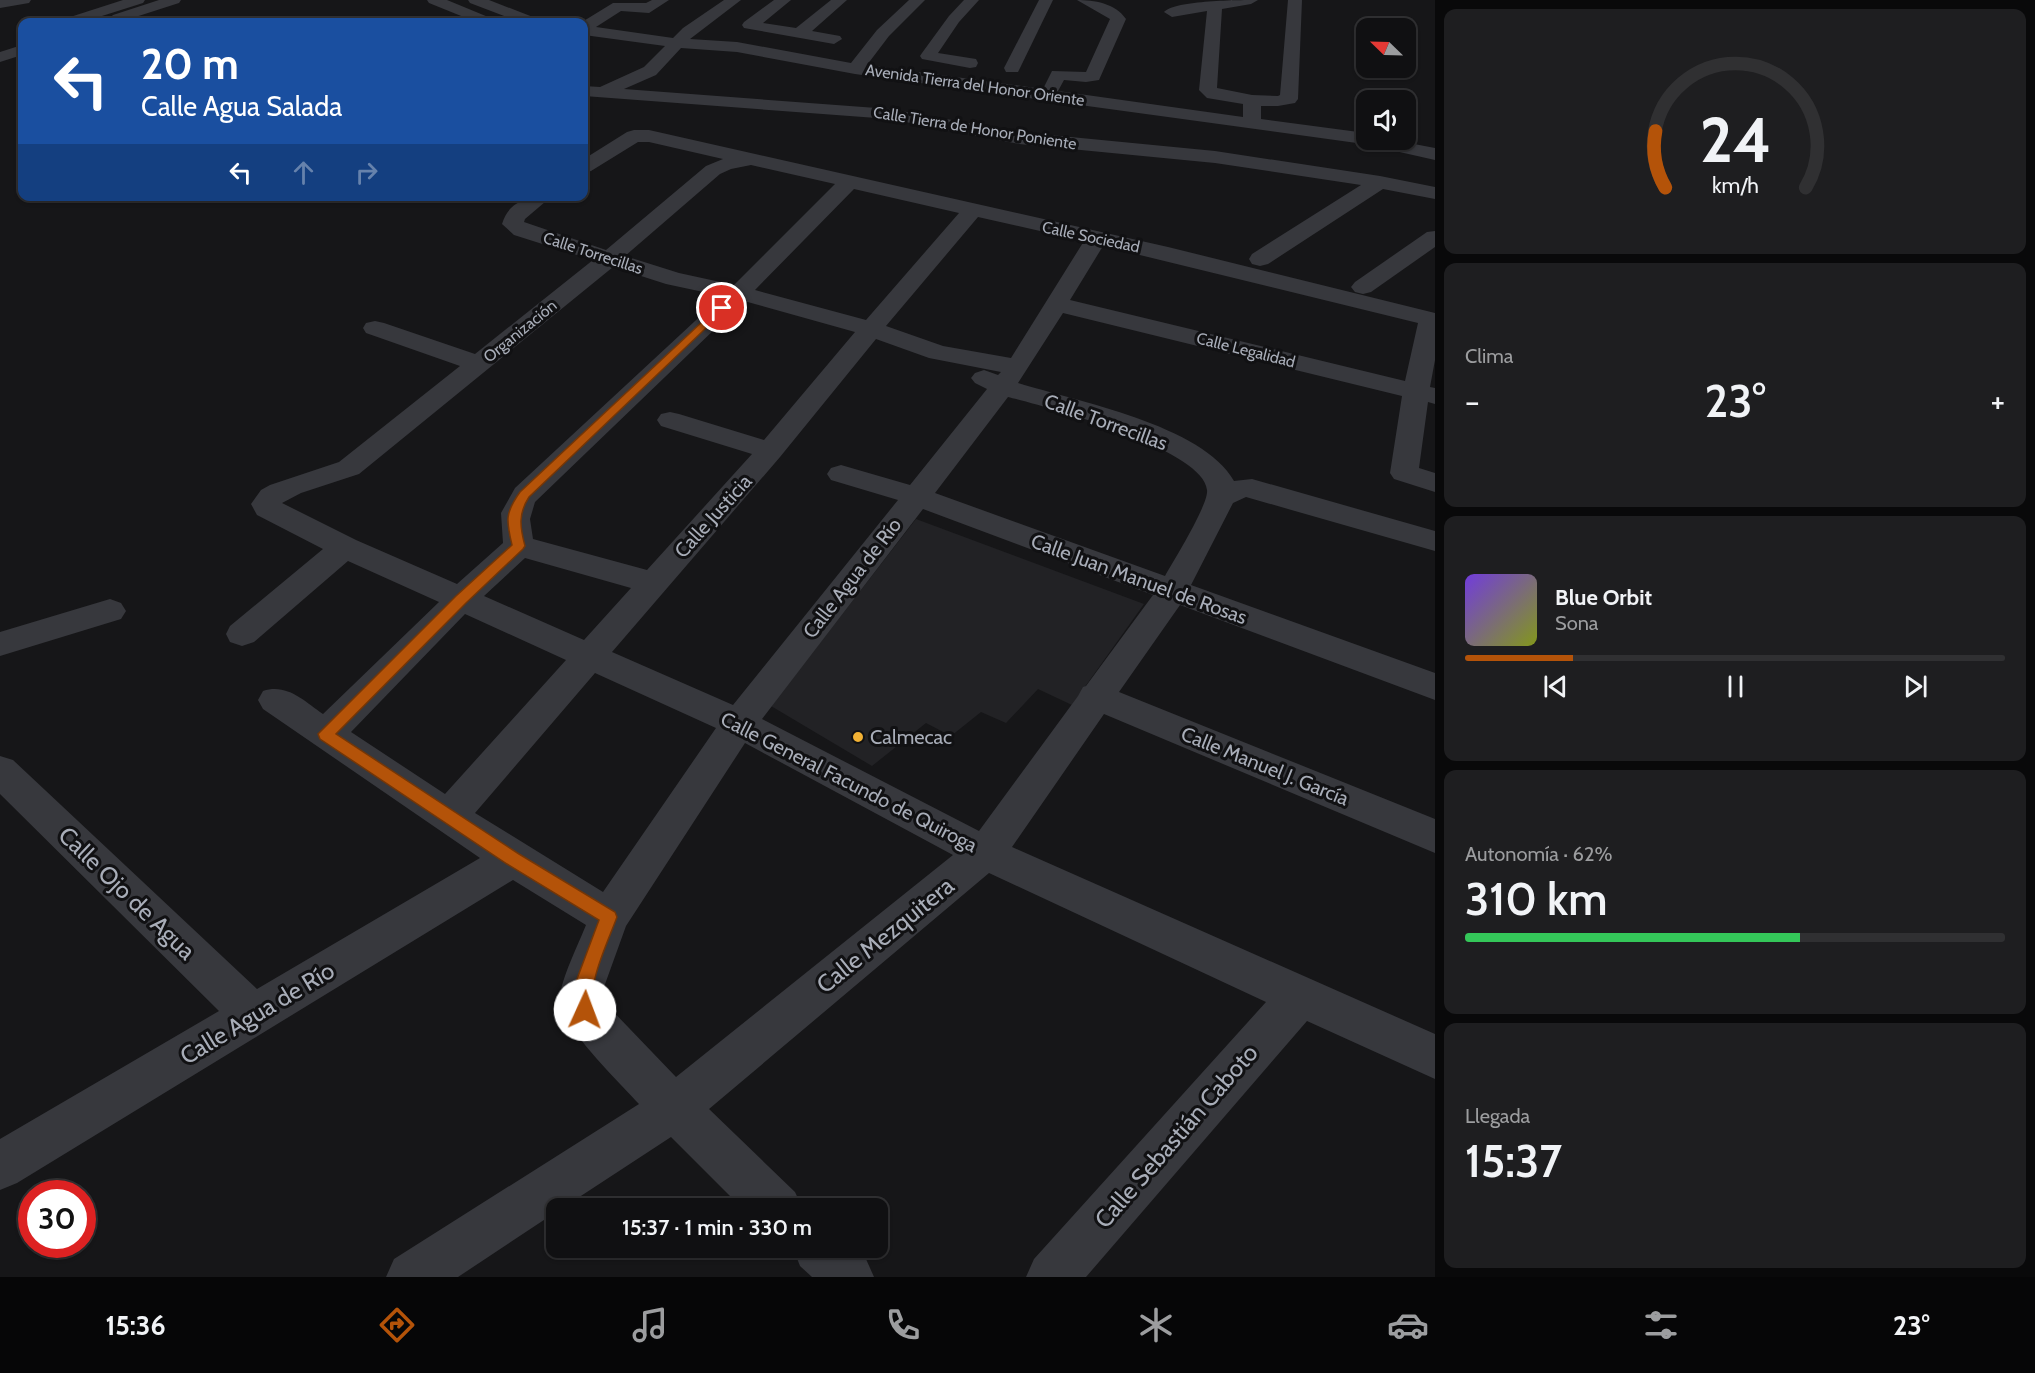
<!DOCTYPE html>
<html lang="es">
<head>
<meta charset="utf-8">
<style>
  :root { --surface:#101012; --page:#1e1e20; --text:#f1f3f6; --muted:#9c9d9f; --line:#303032; --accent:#b45309 }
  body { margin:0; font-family:Cabin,sans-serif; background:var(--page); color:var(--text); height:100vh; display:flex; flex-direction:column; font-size:22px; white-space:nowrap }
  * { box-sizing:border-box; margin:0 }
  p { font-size:20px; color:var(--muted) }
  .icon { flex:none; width:33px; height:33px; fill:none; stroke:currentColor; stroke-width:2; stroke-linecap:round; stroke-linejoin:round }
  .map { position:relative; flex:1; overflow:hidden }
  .sheet { display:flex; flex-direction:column; gap:9px; padding:9px; background:#09090a; width:600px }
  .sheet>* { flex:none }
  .guide { position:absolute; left:18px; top:18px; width:570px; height:183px; border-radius:12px; box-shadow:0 2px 4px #0004,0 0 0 2px var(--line); background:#1a4fa0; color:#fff; overflow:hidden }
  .needle { width:39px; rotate:293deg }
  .buttons { position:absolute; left:1356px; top:18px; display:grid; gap:12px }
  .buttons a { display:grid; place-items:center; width:60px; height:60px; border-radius:12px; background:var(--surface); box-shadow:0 2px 4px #0004,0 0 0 2px var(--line); font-size:30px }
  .speed { position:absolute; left:18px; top:1180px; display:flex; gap:12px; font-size:30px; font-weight:700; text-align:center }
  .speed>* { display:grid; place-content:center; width:78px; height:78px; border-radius:50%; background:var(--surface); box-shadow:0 2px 4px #0004,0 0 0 2px var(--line); line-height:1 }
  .speed .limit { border:9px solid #d22; background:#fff; color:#111 }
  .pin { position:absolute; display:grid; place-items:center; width:51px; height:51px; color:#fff; margin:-26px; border:3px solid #fff; border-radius:50%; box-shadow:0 2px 6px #0007 }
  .me { position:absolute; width:66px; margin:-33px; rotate:2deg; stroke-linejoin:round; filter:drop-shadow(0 0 4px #0008) }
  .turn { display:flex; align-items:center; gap:21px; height:126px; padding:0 24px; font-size:27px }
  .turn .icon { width:78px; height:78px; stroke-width:2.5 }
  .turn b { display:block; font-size:42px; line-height:51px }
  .lanes { display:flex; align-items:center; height:57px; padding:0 24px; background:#0003; justify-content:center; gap:30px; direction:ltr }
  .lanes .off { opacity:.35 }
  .big { font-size:45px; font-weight:600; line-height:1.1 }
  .sheet .tile { flex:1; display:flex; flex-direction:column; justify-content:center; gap:9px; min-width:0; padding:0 21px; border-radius:12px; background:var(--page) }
  .sheet .dial { align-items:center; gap:0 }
  .dial svg { height:156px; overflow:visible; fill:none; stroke:var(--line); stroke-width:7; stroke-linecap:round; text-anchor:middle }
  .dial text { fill:var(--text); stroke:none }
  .song { display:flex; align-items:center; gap:18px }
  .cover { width:72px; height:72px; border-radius:9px; background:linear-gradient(135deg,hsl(260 70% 55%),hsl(70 70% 35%)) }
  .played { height:6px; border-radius:3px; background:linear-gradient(90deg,var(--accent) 20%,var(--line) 20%) }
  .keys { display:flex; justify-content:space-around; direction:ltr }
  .heat { display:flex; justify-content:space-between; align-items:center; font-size:33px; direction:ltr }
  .charge { height:9px; border-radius:4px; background:linear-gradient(90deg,#34c759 62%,var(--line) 0) }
  .trip { position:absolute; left:546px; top:1198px; width:342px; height:60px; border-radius:12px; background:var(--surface); box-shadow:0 2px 4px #0004,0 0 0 2px var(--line); font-weight:600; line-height:60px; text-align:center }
  .tabs { display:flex; height:96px; justify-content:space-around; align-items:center; background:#060607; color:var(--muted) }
  .tabs .icon { width:42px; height:42px }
  .tabs .selected { color:var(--accent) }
  .tabs b { font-size:27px; color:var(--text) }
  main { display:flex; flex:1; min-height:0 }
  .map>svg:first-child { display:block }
  .built { fill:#222225 }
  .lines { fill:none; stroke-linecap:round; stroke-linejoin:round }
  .minor { fill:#37383d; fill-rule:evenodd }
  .route { fill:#b45309; stroke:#753606; stroke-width:1.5 }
  .poi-dot { fill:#f2b134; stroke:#111113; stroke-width:2 }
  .labels { text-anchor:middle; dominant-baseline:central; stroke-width:6; stroke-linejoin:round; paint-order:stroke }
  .far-street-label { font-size:16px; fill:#a8adb8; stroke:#111113 }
  .street-label { font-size:20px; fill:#a8adb8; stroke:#111113 }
  .poi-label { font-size:20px; fill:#a8adb8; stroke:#111113; text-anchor:start }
  .near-street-label { font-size:24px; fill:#a8adb8; stroke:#111113 }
</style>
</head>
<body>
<main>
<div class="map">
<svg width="1435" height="1277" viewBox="0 0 1435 1277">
  <rect width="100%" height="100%" fill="#161618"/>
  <polygon class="built" points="916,519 1144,604 1072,705 1038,689 1006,723 981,712 951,736 926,723 872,766 771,706"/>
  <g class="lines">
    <g class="minor">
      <polygon points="0,0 31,0 29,3 0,8"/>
      <polygon points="123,0 145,0 143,3 83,22 61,22 64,19"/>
      <polygon points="159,0 181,0 179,3 123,21 118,22 110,18 113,15"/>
      <polygon points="427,0 447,0 493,19 496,22 476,22 429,3"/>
      <polygon points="468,0 489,0 538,19 541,22 520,22 470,3"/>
      <path d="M652,0H669L649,13L621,11L596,27L673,38L683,28L724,0H741L690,39L737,42L851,63L877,30L909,0H925L889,36L867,65L1043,89L1052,71L1086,72L1110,19L1077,0C1094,0 1115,3 1126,19L1099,80L1086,82L1064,80L1058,91L1243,117V104L1207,98L1199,90L1207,11L1172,17L1164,12C1175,0 1241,0 1258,0L1251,4L1222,9L1217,88L1252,95L1278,96L1280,95L1288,0H1302L1298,99L1295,103L1278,106H1261V119L1366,133V140H1393L1435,148V160L1364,144L855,74L737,52L681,48L656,75L624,89L890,109L1019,132L1215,151L1380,176L1435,187V199L1383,189L1268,264L1260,266L1252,264L1249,259L1252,254L1361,185L1215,163L1019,144L890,119L584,96V86L600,87L644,67L665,46L584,35L582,22L613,3H646Z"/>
      <polygon points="774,0 791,0 763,23 796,28 831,0 847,0 812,31 840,36 842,39 834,44 744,28 742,25 744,22"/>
      <polygon points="964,0 979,0 959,22 938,53 976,59 978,63 976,67 970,68 922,59 920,56 922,53 949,16"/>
      <polygon points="1039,0 1053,0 1020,68 1018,72 1006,72 1004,68"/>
      <polygon points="22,45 22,55 0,62 0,52"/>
      <path d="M634,130H649L1168,247L1435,313V360L1430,387L1435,388V404L1428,402L1419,468L1435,473V492L1394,479L1390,473L1402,396L1063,313L1018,383C1076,401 1203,425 1234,481L1252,479L1435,531V551L1246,497L1233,503L1191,585L1435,673V700L1180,605L1119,692L1435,819V853L1104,714L1012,847L1435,1034V1079L1307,1021L1086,1277H1026L1034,1259L1266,1002L989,873L709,1109L795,1192L803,1209H743L671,1137L561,1209H556V1212L458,1277H386L394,1259L639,1104C619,1082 560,1026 560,998C560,981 579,943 586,925L513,880L17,1183L0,1190V1139L219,1011L0,794V756L13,760L257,989L480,858L263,709L258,700L263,691C287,683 304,701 323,714L439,602L348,561L254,642L242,646L230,642L226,634L230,626L323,549L257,515L251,504L261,490L270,485L339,462L460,366L366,333L363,328L366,323L375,321L384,323L475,354L593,260L514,235L502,224C509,200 530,196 552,196L525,219L524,222L606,250L706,166L723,159L649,142H638L591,171L584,173V159L627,132ZM751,165L835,184L734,285L679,273L625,256L720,174L731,169ZM854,189L959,213L866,320L755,290ZM978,217L1084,241L1011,358L943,346L886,326ZM1103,246L1418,323L1405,381L1070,300ZM613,267L666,284L722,296L515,488L501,513L503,543L457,584L356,540L282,503L301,493L359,474ZM744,301L855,332L764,440L679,414L670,412L661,414L657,420L661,426L752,454L647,570L533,539L530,519L535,502ZM876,339L929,358L1001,372L998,375L984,370L975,373L971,378L975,383L987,389L910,485L841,465L831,468L827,474L831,480L898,500L733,705L612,652L780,457ZM1008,397C1044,406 1204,449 1207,490C1209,504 1174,560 1165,576L935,493ZM923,509L1153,595L1086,686L1083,687L1078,696L979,831L762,719ZM525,558L631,588L584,640L484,596ZM465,614L566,660L445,794L351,732ZM595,673L716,728L603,892L475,813ZM745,743L953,855L676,1077L605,1003L603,998L604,987L626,926Z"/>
      <polygon points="1435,231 1435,247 1371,292 1363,294 1355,292 1351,287 1355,282 1427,232"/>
      <polygon points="110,599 121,603 126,611 121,619 0,656 0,632"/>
      <polygon points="793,1248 855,1248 866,1259 874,1277 812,1277 800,1266"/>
    </g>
  </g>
  <path class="route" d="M719,306L727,308L529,497C518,514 520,527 525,546L523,549L466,603L336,734L519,854L615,912L617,917C608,942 586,986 594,1010L591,1016L585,1019L578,1016L572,1000L574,987L599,920L507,864L320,739L318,734L456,596L512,545C506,520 505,513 520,492Z"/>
  <circle class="poi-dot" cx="858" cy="737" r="6"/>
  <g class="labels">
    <g class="far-street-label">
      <text transform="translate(975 85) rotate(8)">Avenida Tierra del Honor Oriente</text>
      <text transform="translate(975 128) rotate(9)">Calle Tierra de Honor Poniente</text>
      <text transform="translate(1091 237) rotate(12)">Calle Sociedad</text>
      <text transform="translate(593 253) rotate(18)">Calle Torrecillas</text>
      <text transform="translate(520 331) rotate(-39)">Organización</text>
      <text transform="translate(1246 350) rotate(14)">Calle Legalidad</text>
    </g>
    <g class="street-label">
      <text transform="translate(1106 422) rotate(20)">Calle Torrecillas</text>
      <text transform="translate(713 516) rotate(-48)">Calle Justicia</text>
      <text transform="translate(852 578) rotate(-52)">Calle Agua de Río</text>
      <text transform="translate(1139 579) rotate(20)">Calle Juan Manuel de Rosas</text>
      <text transform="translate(1265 766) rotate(22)">Calle Manuel J. García</text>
      <text transform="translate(849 782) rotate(27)">Calle General Facundo de Quiroga</text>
    </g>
    <g class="poi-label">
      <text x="870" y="737">Calmecac</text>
    </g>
    <g class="near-street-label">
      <text transform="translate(127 893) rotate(44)">Calle Ojo de Agua</text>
      <text transform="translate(885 935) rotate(-39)">Calle Mezquitera</text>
      <text transform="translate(257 1013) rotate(-31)">Calle Agua de Río</text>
      <text transform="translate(1176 1136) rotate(-49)">Calle Sebastián Caboto</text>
    </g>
  </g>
</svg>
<div class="buttons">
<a><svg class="needle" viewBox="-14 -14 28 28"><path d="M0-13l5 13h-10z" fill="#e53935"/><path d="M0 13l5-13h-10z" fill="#9c9d9f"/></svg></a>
<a><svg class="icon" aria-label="sound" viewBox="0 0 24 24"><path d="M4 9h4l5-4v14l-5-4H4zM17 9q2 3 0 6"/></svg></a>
</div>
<div class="speed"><div class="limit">30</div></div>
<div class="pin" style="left:722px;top:308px;background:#d93025"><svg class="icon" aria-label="arrive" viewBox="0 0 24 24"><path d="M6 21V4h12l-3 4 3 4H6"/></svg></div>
<svg class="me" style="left:585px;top:1010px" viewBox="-20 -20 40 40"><circle r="19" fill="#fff"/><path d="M0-13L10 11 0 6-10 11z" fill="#b45309"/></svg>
<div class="trip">15:37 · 1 min · 330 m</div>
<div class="guide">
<div class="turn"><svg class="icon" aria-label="left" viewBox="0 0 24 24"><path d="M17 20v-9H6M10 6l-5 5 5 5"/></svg><div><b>20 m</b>Calle Agua Salada</div></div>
<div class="lanes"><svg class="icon" aria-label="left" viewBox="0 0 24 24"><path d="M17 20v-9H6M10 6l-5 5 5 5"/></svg><svg class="icon off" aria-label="ahead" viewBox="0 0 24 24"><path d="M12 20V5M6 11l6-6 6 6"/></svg><svg class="icon off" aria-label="right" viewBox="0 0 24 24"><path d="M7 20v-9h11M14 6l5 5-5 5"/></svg></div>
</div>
</div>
<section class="sheet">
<div class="tile dial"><svg viewBox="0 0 100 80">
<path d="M14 69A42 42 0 1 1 86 69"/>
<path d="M14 69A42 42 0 0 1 9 40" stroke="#b45309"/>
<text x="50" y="56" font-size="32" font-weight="700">24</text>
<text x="50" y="72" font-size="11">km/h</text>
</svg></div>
<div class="tile"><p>Clima</p>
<div class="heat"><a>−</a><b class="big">23°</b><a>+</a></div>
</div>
<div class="tile">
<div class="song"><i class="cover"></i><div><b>Blue Orbit</b><p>Sona</p></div></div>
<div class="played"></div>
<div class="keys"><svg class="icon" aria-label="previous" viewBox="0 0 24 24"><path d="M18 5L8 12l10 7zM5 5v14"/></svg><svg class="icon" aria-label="pause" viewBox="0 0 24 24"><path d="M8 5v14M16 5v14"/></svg><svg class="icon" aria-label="next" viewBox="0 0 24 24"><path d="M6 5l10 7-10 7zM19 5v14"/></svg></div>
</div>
<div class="tile"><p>Autonomía · 62%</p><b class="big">310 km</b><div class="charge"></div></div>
<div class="tile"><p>Llegada</p><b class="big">15:37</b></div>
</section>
</main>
<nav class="tabs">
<b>15:36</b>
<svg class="icon selected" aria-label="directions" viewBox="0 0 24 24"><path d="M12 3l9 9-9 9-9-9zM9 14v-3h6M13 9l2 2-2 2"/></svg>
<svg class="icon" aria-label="music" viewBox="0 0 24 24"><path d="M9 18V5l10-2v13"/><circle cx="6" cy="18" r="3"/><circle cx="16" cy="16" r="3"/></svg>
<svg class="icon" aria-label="phone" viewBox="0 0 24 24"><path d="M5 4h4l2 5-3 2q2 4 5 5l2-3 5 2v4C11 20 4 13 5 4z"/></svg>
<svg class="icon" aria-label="climate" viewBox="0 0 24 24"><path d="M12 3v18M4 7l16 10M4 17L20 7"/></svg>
<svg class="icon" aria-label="car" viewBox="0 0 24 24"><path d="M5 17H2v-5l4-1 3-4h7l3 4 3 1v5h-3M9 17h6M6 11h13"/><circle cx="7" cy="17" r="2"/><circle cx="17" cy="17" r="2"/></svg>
<svg class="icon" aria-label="filters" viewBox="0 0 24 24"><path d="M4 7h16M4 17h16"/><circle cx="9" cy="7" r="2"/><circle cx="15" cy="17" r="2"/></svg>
<b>23°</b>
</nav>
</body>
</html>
